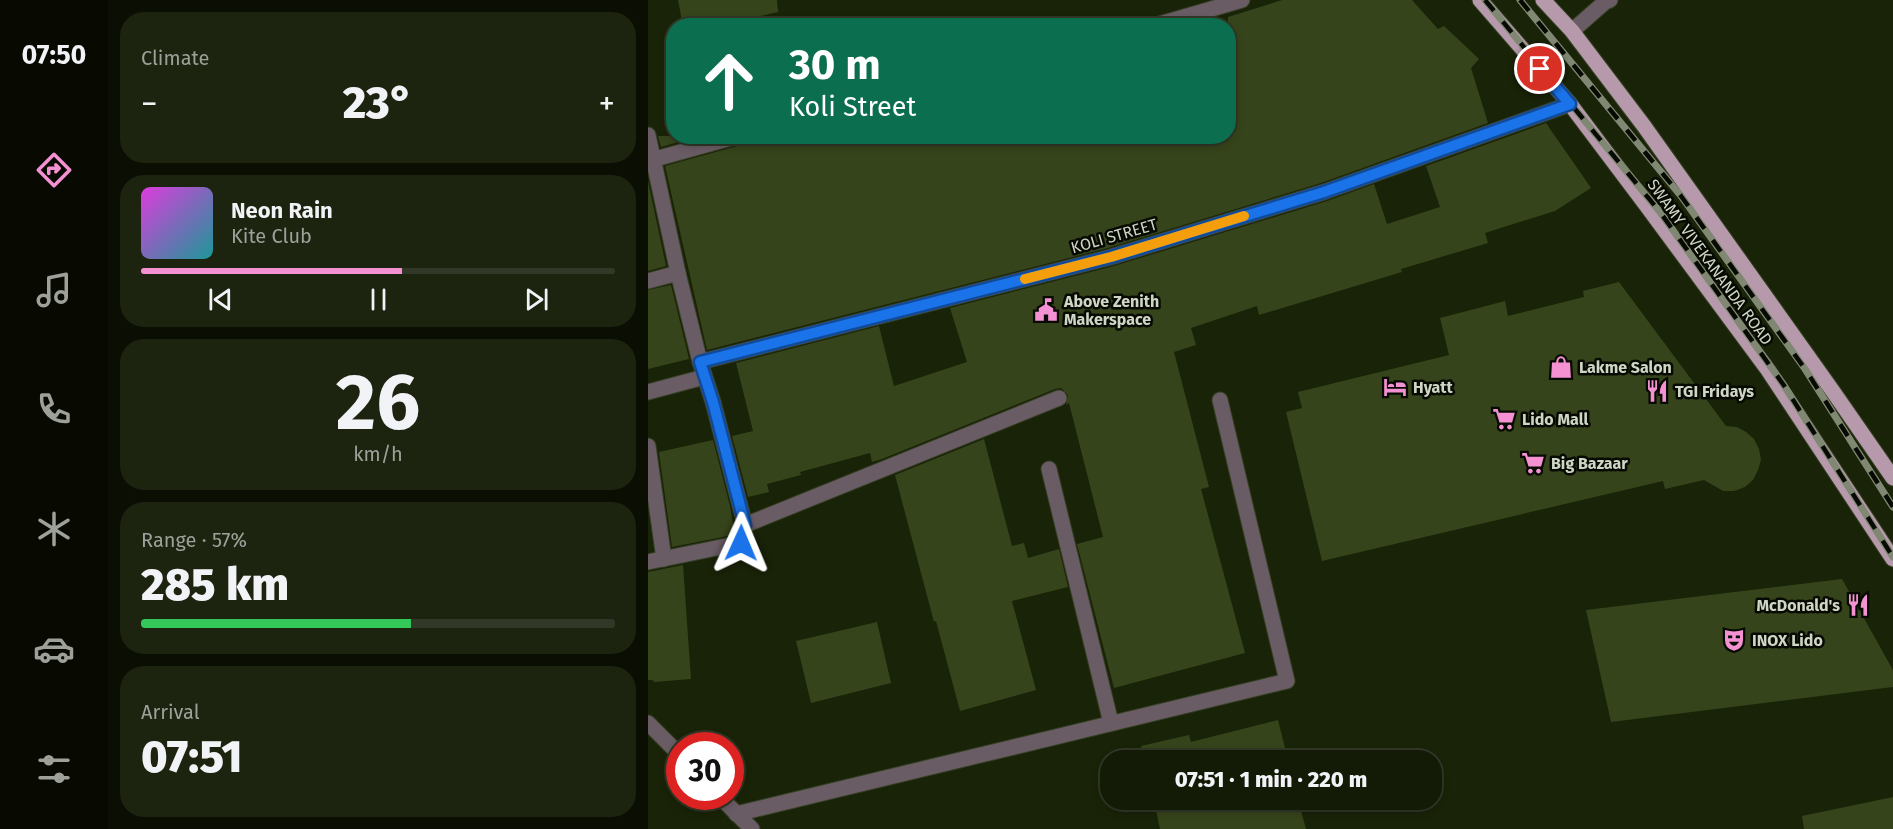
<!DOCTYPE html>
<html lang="en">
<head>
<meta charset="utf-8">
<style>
  :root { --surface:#131a05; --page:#1c230f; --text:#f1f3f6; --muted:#9da19a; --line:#323827; --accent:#f491d3 }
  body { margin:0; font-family:"Fira Sans",sans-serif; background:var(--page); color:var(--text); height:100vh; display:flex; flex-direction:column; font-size:22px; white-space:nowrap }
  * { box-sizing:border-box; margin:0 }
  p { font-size:20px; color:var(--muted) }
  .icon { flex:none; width:33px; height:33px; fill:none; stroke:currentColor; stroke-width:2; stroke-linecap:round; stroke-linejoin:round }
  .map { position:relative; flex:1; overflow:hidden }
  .side { display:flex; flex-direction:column; gap:12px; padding:12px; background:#0a0e03; width:540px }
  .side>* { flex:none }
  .top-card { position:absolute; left:18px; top:18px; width:570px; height:126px; border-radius:24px; box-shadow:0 3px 9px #0003,0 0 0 2px var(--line); background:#0b6e4f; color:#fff; overflow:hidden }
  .speed { position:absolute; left:18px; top:732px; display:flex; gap:12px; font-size:30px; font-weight:700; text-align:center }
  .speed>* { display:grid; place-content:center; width:78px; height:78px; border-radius:50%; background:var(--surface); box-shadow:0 3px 9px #0003,0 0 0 2px var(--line); line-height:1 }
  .speed .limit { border:9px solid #d22; background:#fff; color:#111 }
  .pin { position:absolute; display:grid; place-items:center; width:51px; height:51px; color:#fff; margin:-26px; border:3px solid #fff; border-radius:50%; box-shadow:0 2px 6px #0007 }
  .me { position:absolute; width:66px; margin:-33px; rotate:1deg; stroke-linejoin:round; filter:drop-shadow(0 0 4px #0008) }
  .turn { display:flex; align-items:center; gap:21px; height:126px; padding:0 24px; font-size:27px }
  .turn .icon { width:78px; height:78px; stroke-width:2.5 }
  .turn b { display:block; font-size:42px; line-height:51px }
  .big { font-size:45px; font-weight:800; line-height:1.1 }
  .side .tile { flex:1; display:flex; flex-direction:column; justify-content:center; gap:9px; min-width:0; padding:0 21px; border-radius:24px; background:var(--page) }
  .side .dial { align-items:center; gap:0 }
  .dial b { font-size:78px; line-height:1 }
  .song { display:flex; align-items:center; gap:18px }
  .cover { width:72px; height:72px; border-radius:9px; background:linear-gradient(135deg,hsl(300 70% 55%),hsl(180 70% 35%)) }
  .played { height:6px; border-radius:3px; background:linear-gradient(90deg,var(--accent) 55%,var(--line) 55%) }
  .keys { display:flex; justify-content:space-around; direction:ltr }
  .heat { display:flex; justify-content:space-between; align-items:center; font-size:33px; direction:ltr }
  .charge { height:9px; border-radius:4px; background:linear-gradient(90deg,#34c759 57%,var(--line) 0) }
  .trip { position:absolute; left:452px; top:750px; width:342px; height:60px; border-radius:24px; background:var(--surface); box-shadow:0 3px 9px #0003,0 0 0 2px var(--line); font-weight:800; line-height:60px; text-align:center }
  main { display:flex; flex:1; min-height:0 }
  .tab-bar { display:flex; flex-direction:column; width:108px; justify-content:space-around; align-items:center; background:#080a02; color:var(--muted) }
  .tab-bar .icon { width:42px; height:42px }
  .tab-bar .selected { color:var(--accent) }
  .tab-bar b { font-size:27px; color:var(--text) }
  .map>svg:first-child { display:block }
  .building { fill:#36441b }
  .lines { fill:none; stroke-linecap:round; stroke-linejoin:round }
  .minor-casing { stroke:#364025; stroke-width:17 }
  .major-casing { stroke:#364025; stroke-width:17 }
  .minor { stroke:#6a5c65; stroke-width:15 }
  .major { stroke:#b69aac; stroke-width:15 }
  .rail-casing { stroke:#808873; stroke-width:7 }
  .rail { stroke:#070a02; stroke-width:4.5; stroke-dasharray:14; stroke-linecap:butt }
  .route-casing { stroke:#114b97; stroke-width:15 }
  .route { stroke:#1a73e8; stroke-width:10 }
  .slow { stroke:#f59e0b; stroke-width:10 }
  .labels { text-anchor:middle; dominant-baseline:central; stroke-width:5; stroke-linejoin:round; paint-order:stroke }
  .street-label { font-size:16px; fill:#cfd6c5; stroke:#070a02 }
  .poi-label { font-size:16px; font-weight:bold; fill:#cfd6c5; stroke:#070a02; text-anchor:start }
</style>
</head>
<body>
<main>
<nav class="tab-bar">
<b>07:50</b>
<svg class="icon selected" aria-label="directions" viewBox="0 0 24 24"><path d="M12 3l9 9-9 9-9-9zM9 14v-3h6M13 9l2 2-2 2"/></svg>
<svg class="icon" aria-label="music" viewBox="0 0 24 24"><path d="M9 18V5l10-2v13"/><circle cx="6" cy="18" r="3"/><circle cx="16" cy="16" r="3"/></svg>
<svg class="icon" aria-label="phone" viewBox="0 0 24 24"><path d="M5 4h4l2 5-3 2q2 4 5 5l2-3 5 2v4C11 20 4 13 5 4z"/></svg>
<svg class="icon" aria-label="climate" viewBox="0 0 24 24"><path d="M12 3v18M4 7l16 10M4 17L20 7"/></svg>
<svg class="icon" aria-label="car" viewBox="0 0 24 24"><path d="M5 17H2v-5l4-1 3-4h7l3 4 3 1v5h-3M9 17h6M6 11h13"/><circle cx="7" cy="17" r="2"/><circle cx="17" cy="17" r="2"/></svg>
<svg class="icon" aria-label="filters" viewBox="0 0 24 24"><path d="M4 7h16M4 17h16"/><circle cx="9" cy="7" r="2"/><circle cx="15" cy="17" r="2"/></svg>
</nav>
<section class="side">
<div class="tile"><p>Climate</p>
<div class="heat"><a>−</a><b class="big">23°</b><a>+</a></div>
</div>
<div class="tile">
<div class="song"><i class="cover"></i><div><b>Neon Rain</b><p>Kite Club</p></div></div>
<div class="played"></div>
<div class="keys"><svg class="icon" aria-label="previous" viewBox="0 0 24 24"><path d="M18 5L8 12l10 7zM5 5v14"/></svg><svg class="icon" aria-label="pause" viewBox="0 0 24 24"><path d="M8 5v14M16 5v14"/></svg><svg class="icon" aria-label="next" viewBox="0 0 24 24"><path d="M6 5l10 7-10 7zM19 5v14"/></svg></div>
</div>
<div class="tile dial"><b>26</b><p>km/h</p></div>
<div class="tile"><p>Range · 57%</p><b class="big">285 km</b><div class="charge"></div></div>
<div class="tile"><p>Arrival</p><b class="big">07:51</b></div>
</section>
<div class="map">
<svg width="1245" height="829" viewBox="0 0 1245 829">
  <rect width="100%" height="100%" fill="#192307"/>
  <g class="building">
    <polygon points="30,0 129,0 130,12 70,26 35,26"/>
    <polygon points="634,0 764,0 790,29 796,26 831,59 823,68 840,123 673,183 460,248 59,350 17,166 93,145 97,142 99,136 580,136 580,17"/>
    <polygon points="898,123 943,188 907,211 837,233 840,243 753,269 754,272 611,315 609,306 543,328 548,345 526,352 561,487 553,489 597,653 466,688 429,544 455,537 421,403 418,405 420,395 413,388 407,389 234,459 224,462 222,453 152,472 153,475 119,484 121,492 100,497 84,436 105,431 88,363 231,326 246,386 319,362 302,308 466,266 679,201 726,184 739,224 792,207 778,166"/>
    <polygon points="10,136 52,136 13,147"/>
    <polygon points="0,181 18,266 0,271"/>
    <polygon points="971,282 1078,426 1089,427 1098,432 1106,439 1111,449 1113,460 1110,470 1105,480 1097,487 1086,491 1075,491 1056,480 1017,489 1015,481 674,561 638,412 654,408 650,392 801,355 792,318 857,301 860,316 936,297 935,291"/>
    <polygon points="23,285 41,359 0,369 0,290"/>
    <polygon points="336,439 364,546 376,543 380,558 411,549 420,587 364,601 388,690 312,711 288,621 286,622 247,475"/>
    <polygon points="65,440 82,506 86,530 85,535 24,547 11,452"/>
    <polygon points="35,565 43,679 6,682 5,680 0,680 0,572"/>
    <polygon points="1194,579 1245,670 1245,687 963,722 938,610"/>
    <polygon points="229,622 243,683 163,703 148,641"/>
    <polygon points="630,720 640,760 496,760 493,746 541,735 543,742"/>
    <polygon points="1245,797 1245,829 1156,829 1154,816"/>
    <polygon points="506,800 650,800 658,829 512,829"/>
  </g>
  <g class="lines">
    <g class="minor-casing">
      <g id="minor">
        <polyline points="505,26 594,0"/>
        <polyline points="924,31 957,2 962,0"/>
        <polyline points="0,135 30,273 0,281"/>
        <polyline points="0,161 90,136"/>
        <polyline points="30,273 52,362"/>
        <polyline points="0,392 56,377"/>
        <polyline points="0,446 16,559"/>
        <polyline points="401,469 463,723"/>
        <polyline points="97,525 411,398"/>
        <polyline points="0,562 93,543 97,525 65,402 52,362 463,257 676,192 922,104"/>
        <polyline points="0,723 32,755"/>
        <polyline points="71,796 104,829"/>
        <polyline points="88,814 639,681 572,400"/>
      </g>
    </g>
    <g class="major-casing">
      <g id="major">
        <polyline points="832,0 922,104 998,205 1120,370 1245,559"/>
        <polyline points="895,0 924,31 996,126 1184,390 1245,478"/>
      </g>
    </g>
    <use href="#minor" class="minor"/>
    <use href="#major" class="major"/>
    <g class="rail-casing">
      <g id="rail">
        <polyline points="837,0 1012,212 1135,384 1245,557"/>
        <polyline points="872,0 1033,196 1157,369 1245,507"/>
      </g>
    </g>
    <use href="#rail" class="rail"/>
  </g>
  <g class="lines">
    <g class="route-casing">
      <polyline id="route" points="93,543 97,525 65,402 52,362 463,257 676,192 922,104 892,69"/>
    </g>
    <use href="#route" class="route"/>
    <polyline class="slow" points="377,279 463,257 596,216"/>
  </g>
  <defs>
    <g id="civic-bare" transform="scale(1.8)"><path d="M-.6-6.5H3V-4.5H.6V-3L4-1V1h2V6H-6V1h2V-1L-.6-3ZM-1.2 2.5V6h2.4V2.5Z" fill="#f491d3" stroke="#070a02" stroke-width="2.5" paint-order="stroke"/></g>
    <g id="shop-bare" transform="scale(1.8)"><path d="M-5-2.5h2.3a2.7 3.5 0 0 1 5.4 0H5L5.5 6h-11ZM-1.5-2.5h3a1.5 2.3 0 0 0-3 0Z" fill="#f491d3" stroke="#070a02" stroke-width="2.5" paint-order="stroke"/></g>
    <g id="hotel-bare" transform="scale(1.8)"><path d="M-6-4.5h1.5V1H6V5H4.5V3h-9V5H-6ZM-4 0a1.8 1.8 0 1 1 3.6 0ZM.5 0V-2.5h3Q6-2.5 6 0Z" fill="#f491d3" stroke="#070a02" stroke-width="2.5" paint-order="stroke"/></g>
    <g id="restaurant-bare" transform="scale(1.8)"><path d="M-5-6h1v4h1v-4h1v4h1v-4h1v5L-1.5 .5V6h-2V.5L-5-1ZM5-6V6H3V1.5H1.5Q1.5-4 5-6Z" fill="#f491d3" stroke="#070a02" stroke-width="2.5" paint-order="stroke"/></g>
    <g id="supermarket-bare" transform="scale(1.8)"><path d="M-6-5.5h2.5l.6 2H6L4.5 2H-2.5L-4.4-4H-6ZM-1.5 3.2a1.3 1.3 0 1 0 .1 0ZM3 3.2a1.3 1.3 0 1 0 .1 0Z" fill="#f491d3" stroke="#070a02" stroke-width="2.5" paint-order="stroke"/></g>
    <g id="theatre-bare" transform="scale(1.8)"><path d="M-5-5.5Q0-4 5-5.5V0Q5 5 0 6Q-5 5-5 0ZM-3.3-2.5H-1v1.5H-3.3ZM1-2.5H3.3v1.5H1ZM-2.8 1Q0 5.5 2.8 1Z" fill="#f491d3" stroke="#070a02" stroke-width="2.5" paint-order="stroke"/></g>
  </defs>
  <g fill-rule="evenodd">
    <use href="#civic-bare" x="398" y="310"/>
    <use href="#shop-bare" x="913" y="367"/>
    <use href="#hotel-bare" x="747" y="387"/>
    <use href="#restaurant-bare" x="1009" y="391"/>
    <use href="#supermarket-bare" x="856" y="419"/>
    <use href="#supermarket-bare" x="885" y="463"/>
    <use href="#restaurant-bare" x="1210" y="605"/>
    <use href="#theatre-bare" x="1086" y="640"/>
  </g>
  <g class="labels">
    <g class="street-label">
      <text transform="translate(466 236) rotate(-16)">KOLI STREET</text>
      <text transform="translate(1062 262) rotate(54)">SWAMY VIVEKANANDA ROAD</text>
    </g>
    <g class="poi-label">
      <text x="416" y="301">Above Zenith<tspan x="416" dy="18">Makerspace</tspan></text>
      <text x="931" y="367">Lakme Salon</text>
      <text x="765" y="387">Hyatt</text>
      <text x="1027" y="391">TGI Fridays</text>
      <text x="874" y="419">Lido Mall</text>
      <text x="903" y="463">Big Bazaar</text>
      <text x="1192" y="605" text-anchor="end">McDonald's</text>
      <text x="1104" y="640">INOX Lido</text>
    </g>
  </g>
</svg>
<div class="speed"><div class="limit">30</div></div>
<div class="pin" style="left:892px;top:69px;background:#d93025"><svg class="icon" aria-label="arrive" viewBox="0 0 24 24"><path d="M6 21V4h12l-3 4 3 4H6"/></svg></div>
<svg class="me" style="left:93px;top:543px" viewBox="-20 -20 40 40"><path d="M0-17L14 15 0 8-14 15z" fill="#1a73e8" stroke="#fff" stroke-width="4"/></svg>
<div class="trip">07:51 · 1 min · 220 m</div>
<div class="top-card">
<div class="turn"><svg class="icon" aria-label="ahead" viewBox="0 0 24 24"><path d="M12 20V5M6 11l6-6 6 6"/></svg><div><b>30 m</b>Koli Street</div></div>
</div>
</div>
</main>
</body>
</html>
